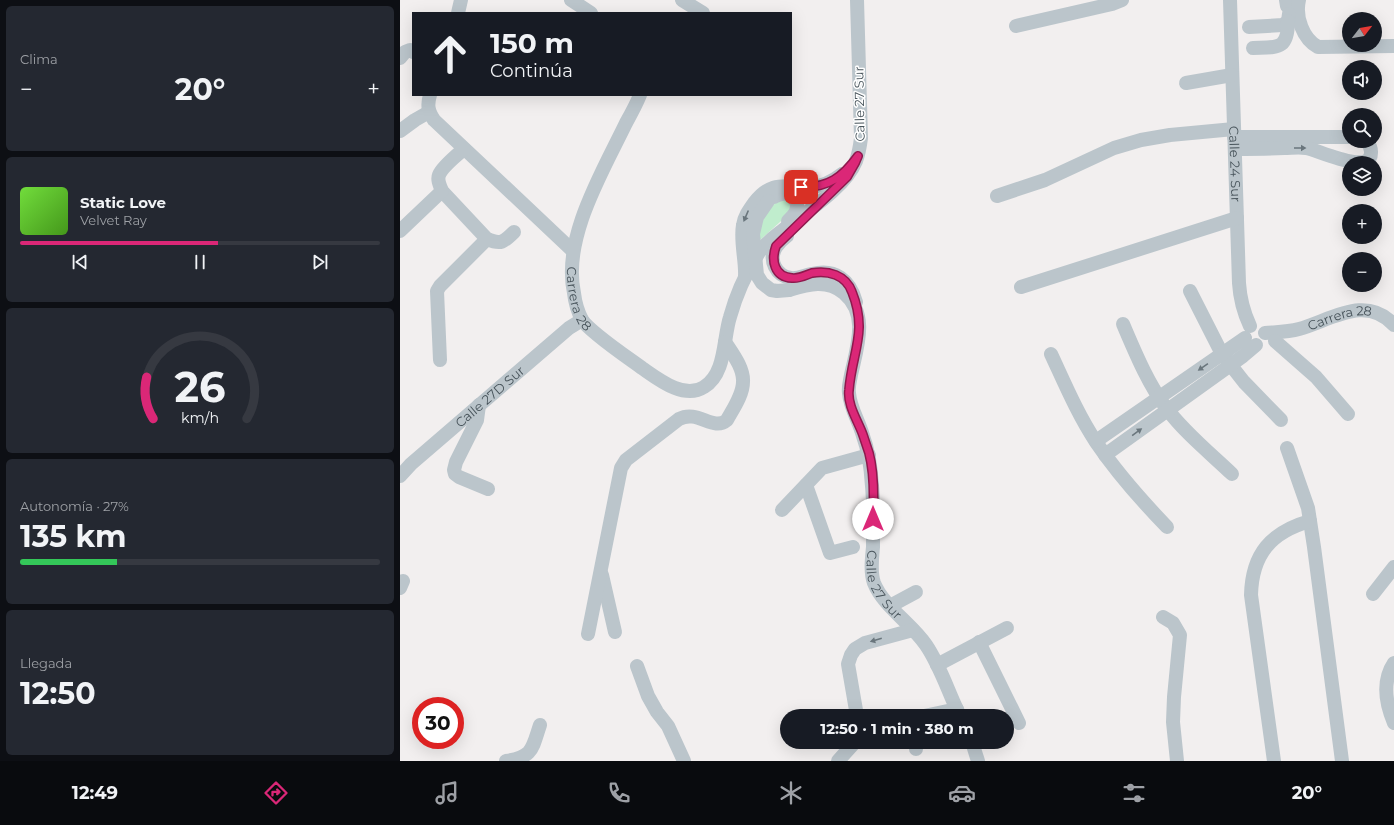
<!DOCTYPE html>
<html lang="es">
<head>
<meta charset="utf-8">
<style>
  :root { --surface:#171b24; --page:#242831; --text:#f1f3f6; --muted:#9ea1a6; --line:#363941; --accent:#db2777 }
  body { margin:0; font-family:Montserrat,sans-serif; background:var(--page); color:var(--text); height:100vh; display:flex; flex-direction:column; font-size:15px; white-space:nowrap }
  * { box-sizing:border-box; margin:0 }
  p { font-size:13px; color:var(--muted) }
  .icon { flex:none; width:22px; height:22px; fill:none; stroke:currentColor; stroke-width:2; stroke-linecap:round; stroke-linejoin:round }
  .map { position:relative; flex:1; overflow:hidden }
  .sheet { display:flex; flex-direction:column; gap:6px; padding:6px; background:#0d0f14; width:400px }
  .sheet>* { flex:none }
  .hud { position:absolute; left:12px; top:12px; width:380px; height:84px; border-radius:0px; box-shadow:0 4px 16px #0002; background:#171b24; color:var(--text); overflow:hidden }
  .needle { width:26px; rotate:59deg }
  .tools { position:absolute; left:942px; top:12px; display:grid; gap:8px }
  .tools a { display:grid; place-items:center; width:40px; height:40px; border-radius:50%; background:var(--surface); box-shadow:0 4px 16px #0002; font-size:20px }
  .speed { position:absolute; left:12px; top:697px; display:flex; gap:8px; font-size:20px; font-weight:700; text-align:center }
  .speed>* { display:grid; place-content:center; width:52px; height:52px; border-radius:50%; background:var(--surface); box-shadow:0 4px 16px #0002; line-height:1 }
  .speed .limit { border:6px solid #d22; background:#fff; color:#111 }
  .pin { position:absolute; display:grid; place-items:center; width:34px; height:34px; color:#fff; margin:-17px; border-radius:8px; box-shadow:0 2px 6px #0006 }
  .me { position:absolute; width:44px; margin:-22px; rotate:0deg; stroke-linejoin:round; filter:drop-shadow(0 0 3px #0008) }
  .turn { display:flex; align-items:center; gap:14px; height:84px; padding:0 12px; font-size:18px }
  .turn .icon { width:52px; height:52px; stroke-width:2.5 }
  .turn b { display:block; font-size:28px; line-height:34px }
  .big { font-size:30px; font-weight:700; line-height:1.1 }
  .sheet .widget { flex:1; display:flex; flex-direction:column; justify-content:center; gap:6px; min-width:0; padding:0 14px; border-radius:6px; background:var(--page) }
  .sheet .dial { align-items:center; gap:0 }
  .dial svg { height:104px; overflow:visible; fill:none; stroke:var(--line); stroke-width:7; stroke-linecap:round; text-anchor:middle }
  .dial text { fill:var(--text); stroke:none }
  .song { display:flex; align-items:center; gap:12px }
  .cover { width:48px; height:48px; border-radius:6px; background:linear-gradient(135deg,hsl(100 70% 55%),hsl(100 70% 35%)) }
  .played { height:4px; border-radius:2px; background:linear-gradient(90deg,var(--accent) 55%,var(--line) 55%) }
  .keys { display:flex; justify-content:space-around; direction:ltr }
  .heat { display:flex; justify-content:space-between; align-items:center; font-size:22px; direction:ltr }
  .charge { height:6px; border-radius:3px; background:linear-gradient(90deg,#34c759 27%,var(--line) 0) }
  .trip { position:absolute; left:380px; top:709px; width:234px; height:40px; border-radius:20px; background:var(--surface); box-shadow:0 4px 16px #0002; font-weight:700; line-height:40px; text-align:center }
  .dock { display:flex; height:64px; justify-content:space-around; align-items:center; background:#090b0e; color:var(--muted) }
  .dock .icon { width:28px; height:28px }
  .dock .active { color:var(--accent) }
  .dock b { font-size:18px; color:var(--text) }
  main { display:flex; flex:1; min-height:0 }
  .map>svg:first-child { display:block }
  .green { fill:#c0edcd }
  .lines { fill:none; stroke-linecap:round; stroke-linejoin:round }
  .minor { stroke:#bbc5cb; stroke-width:14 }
  .minor-bridge { stroke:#bbc5cb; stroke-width:14 }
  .oneway { fill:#6a767d }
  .route-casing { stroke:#8e194d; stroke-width:10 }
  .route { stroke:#db2777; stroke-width:7 }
  .labels { text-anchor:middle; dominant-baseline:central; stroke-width:3; stroke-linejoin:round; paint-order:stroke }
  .street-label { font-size:13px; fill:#48545b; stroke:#fff }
</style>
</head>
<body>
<main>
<section class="sheet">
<div class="widget"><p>Clima</p>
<div class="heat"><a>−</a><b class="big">20°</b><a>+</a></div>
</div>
<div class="widget">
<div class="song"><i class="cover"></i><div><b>Static Love</b><p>Velvet Ray</p></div></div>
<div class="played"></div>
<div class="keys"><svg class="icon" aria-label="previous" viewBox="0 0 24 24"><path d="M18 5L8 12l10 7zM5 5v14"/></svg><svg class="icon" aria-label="pause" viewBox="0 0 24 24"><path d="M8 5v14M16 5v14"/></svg><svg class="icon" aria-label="next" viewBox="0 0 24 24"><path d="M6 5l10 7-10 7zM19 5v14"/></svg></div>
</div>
<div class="widget dial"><svg viewBox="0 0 100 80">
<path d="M14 69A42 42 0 1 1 86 69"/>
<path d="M14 69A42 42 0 0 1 9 37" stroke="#db2777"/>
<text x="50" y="56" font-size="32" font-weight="700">26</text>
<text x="50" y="72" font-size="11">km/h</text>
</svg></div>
<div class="widget"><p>Autonomía · 27%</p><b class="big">135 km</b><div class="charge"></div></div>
<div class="widget"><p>Llegada</p><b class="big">12:50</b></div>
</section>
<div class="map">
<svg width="994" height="761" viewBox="0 0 994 761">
  <rect width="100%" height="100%" fill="#f2efef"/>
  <path class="green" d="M383,198L391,204L390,213L360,240C358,223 368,206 383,198Z"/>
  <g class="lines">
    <g class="minor">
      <polyline points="171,0 191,13"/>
      <polyline points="282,0 303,13"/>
      <path id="s1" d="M830,0L839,283C840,299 843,311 850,326"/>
      <polyline points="886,0 887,6 890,8 897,8"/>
      <path d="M899,0C895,17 903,39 918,47L994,46"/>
      <polyline points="58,13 61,0"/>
      <polyline points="616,26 712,4 722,0"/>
      <polyline points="849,27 883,25 888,21 889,14"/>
      <path d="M853,48C878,47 888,50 888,21"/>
      <polyline points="0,58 5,52 10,50 13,52"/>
      <polyline points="786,83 832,75"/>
      <path d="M30,95C27,105 28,111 34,120L173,251"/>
      <path id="s2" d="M240,95C236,105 231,114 226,123C203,171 162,238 174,293C175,302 178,312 182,320C191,333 227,357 242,368C258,379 284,400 304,387C326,374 323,339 330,317C336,295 346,273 358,254C364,244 374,237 383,230C406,212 445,188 456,161C459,153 460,146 461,138L457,0"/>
      <polyline points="0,131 15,120 29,112"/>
      <polyline points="834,137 949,137"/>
      <path d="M64,149C57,155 42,167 39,175C37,180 40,186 42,191L87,239C101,245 104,242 114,232"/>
      <path d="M835,149C851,149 868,149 884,148C891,148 899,147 906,148C916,149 972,177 971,152C971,148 969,144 966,141"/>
      <polyline points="597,196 645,180 714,148 741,140 770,135 834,129"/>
      <path d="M374,197C378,195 381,193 386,194C394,194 399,203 396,211C395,214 391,218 388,221"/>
      <polyline points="0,231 42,191"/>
      <path d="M387,236C383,239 379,243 376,247C368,260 376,276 391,278C398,279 405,275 412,274C435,268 450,280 456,302"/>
      <path d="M345,277C346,260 340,242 343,225C344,217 349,210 354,203C372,179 386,188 412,187C423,186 433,181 442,174"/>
      <polyline points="621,287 837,218"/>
      <path id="s3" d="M389,290C409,284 427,279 444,293C469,314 457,347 451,375C450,381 448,387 449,393C450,408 459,421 463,436C469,452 471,469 472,486C474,506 473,526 473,547C472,558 470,572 474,583C483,606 512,624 526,645C541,667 548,692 560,716"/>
      <polyline points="790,291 822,354 844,382 881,420"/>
      <path d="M723,324C735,352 748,384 767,409C785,433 810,453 832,474"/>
      <path id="s4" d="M865,333C877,332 888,332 899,329C931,320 966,294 994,325"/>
      <polyline points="875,341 916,377 948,414"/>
      <path d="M651,354C665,384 678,415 696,442C717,473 741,500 767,527"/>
      <polyline points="40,360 37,291 40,286 87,239"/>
      <polyline points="79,405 77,420 56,462 54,470 55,474 59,477 88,489"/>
      <polyline points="696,441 845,338"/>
      <polyline points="887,448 908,508 914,547 942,761"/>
      <polyline points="705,455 843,356 856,345"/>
      <path id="s5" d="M0,476L11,464L169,328L182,320"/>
      <polyline points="406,485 430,553 453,547"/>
      <polyline points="382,510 422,468 469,455"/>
      <polyline points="202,575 215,632"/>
      <polyline points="0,588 3,581"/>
      <polyline points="973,594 994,567"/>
      <polyline points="490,606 516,592"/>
      <polyline points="763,617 773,623 780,635 774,697 773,722 777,761"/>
      <path d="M188,634L221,468L226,460L279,419C298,409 313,432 327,420C333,409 343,395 343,382C344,368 332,353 325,342"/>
      <polyline points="579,642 619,723"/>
      <path d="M994,663C982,681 986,704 994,723"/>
      <polyline points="537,665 607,628"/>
      <polyline points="237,666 248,696 257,712 268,726 284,761"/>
      <polyline points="457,716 448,664 451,655 455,649 465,643 513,630"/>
      <polyline points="524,716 557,709"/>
      <polyline points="516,742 516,749"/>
      <polyline points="572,742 578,761"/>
      <path d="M106,761C133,757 132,749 140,725"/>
      <polyline points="438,761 455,742"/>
      <path d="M874,761L851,595C852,554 871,532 910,521"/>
    </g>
    <polyline class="minor-bridge" points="368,201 357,217 353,234 357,275 362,283 371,290 377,291 389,290"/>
  </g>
  <defs><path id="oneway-solid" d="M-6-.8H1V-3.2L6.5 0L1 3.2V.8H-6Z"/></defs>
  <g class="oneway">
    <use href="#oneway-solid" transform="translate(900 148)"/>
    <use href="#oneway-solid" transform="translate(346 216) rotate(113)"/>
    <use href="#oneway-solid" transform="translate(803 367) rotate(145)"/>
    <use href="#oneway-solid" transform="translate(737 432) rotate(-36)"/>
    <use href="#oneway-solid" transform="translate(476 640) rotate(164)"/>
  </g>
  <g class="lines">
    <g class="route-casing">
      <path id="route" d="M401,187C428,188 443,177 458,156L455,163L447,177L376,246C371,260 374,277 392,278C399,279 406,275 412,273C428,270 446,275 452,292C468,332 452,352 449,390C447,405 458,421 463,435C465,441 467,447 469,453C474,472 474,500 473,519"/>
    </g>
    <use href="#route" class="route"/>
  </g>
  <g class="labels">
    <g class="street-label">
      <text transform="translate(459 104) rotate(-91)">Calle 27 Sur</text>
      <text stroke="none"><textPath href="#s1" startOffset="164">Calle 24 Sur</textPath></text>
      <text stroke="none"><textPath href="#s2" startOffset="219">Carrera 28</textPath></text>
      <text stroke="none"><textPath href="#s4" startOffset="77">Carrera 28</textPath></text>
      <text stroke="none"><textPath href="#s5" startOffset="120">Calle 27D Sur</textPath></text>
      <text stroke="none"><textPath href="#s3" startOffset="362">Calle 27 Sur</textPath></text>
    </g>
  </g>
</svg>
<div class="tools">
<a><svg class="needle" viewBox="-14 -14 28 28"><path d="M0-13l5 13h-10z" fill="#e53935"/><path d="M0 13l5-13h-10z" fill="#9ea1a6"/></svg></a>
<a><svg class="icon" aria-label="sound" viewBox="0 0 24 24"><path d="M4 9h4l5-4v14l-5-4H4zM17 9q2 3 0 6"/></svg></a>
<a><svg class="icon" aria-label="search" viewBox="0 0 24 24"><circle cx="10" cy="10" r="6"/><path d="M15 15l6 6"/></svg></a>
<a><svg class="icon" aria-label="layers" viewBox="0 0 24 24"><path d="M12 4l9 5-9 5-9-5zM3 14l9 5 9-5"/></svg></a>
<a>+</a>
<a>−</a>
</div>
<div class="speed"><div class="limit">30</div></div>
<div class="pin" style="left:401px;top:187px;background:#d93025"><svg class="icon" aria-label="arrive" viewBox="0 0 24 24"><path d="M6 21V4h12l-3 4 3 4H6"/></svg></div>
<svg class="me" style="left:473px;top:519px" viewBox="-20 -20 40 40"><circle r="19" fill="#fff"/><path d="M0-13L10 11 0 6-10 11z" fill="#db2777"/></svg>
<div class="trip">12:50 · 1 min · 380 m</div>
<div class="hud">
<div class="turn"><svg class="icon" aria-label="ahead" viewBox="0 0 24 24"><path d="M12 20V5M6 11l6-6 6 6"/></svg><div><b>150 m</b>Continúa</div></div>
</div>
</div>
</main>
<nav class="dock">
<b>12:49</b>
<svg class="icon active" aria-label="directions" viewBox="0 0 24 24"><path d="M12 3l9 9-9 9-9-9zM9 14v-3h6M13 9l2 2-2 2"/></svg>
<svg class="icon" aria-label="music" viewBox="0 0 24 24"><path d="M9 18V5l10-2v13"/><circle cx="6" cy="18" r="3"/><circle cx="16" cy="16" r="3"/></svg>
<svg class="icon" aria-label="phone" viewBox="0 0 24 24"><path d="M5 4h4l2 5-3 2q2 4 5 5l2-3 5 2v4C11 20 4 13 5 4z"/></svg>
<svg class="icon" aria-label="climate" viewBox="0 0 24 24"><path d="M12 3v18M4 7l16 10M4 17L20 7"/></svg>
<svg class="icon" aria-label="car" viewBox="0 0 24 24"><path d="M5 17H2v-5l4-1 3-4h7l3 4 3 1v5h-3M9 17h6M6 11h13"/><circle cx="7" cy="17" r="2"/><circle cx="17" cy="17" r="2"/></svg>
<svg class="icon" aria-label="filters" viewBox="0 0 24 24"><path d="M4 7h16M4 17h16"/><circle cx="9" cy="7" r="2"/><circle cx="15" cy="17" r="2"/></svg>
<b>20°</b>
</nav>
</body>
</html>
